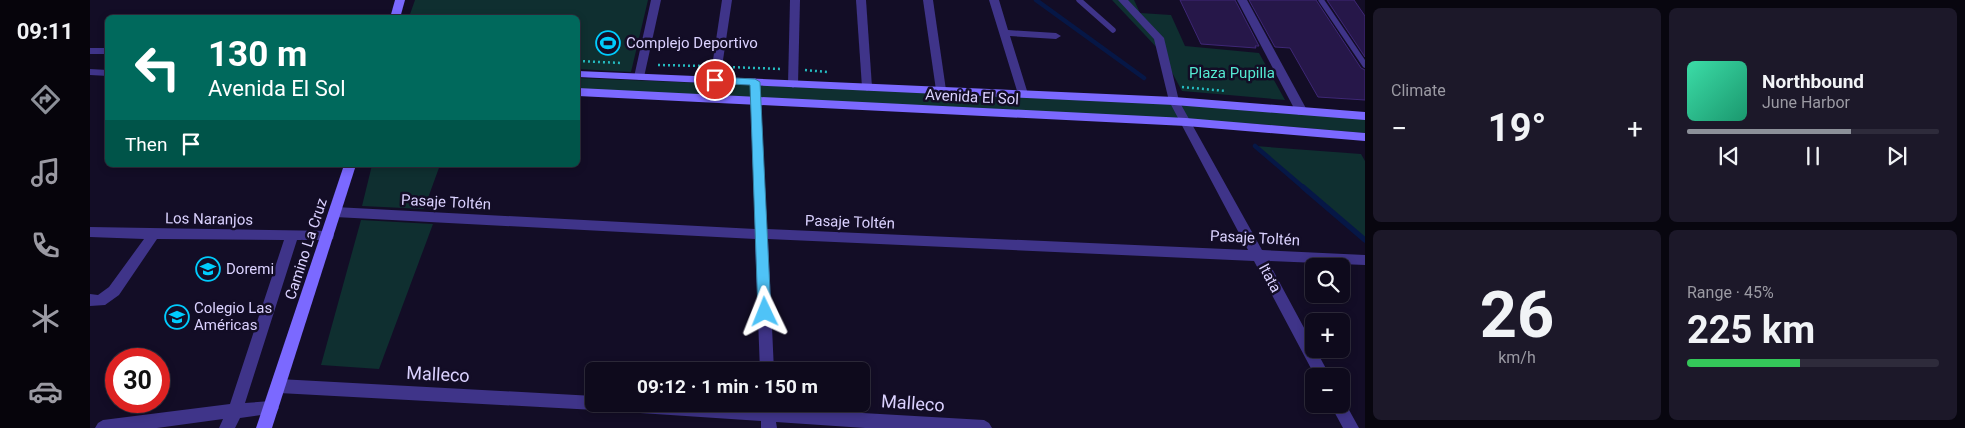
<!DOCTYPE html>
<html lang="en">
<head>
<meta charset="utf-8">
<style>
  :root { --surface:#0e0a1c; --page:#1c1829; --text:#f1f3f6; --muted:#9b9aa3; --line:#2e2b3b; --accent:#8c9099 }
  body { margin:0; font-family:Roboto,sans-serif; background:var(--page); color:var(--text); height:100vh; display:flex; flex-direction:column; font-size:19px; white-space:nowrap }
  * { box-sizing:border-box; margin:0 }
  p { font-size:16px; color:var(--muted) }
  .icon { flex:none; width:28px; height:28px; fill:none; stroke:currentColor; stroke-width:2; stroke-linecap:round; stroke-linejoin:round }
  .map { position:relative; flex:1; overflow:hidden }
  .sheet { display:flex; flex-direction:column; gap:8px; padding:8px; background:#08060f; width:600px }
  .sheet>* { flex:none }
  .top-card { position:absolute; left:15px; top:15px; width:475px; height:152px; border-radius:8px; box-shadow:0 2px 8px #0003,0 0 0 1px var(--line); background:#00695c; color:#fff; overflow:hidden }
  .fabs { position:absolute; left:1215px; top:258px; display:grid; gap:10px }
  .fabs a { display:grid; place-items:center; width:45px; height:45px; border-radius:8px; background:var(--surface); box-shadow:0 2px 8px #0003,0 0 0 1px var(--line); font-size:25px }
  .speed { position:absolute; left:15px; top:348px; display:flex; gap:10px; font-size:25px; font-weight:700; text-align:center }
  .speed>* { display:grid; place-content:center; width:65px; height:65px; border-radius:50%; background:var(--surface); box-shadow:0 2px 8px #0003,0 0 0 1px var(--line); line-height:1 }
  .speed .limit { border:8px solid #d22; background:#fff; color:#111 }
  .pin { position:absolute; display:grid; place-items:center; width:42px; height:42px; color:#fff; margin:-21px; border:2px solid #fff; border-radius:50%; box-shadow:0 1px 5px #0007 }
  .me { position:absolute; width:55px; margin:-28px; rotate:358deg; stroke-linejoin:round; filter:drop-shadow(0 0 4px #0008) }
  .turn { display:flex; align-items:center; gap:18px; height:105px; padding:0 20px; font-size:22px }
  .turn .icon { width:65px; height:65px; stroke-width:2.5 }
  .turn b { display:block; font-size:35px; line-height:42px }
  .then { display:flex; align-items:center; height:48px; padding:0 20px; background:#0003; gap:10px; font-size:19px }
  .big { font-size:38px; font-weight:700; line-height:1.1 }
  .sheet .tile { flex:1; display:flex; flex-direction:column; justify-content:center; gap:8px; min-width:0; padding:0 18px; border-radius:8px; background:var(--page) }
  .sheet .dial { align-items:center; gap:0 }
  .dial b { font-size:65px; line-height:1 }
  .song { display:flex; align-items:center; gap:15px }
  .cover { width:60px; height:60px; border-radius:8px; background:linear-gradient(135deg,hsl(160 70% 55%),hsl(160 70% 35%)) }
  .played { height:5px; border-radius:2px; background:linear-gradient(90deg,var(--accent) 65%,var(--line) 65%) }
  .keys { display:flex; justify-content:space-around; direction:ltr }
  .heat { display:flex; justify-content:space-between; align-items:center; font-size:28px; direction:ltr }
  .charge { height:8px; border-radius:4px; background:linear-gradient(90deg,#34c759 45%,var(--line) 0) }
  .sheet .tiles { flex:1; display:grid; gap:8px; grid-template-columns:repeat(2,1fr) }
  .trip { position:absolute; left:495px; top:362px; width:285px; height:50px; border-radius:8px; background:var(--surface); box-shadow:0 2px 8px #0003,0 0 0 1px var(--line); font-weight:700; line-height:50px; text-align:center }
  main { display:flex; flex:1; min-height:0 }
  .tabs { display:flex; flex-direction:column; width:90px; justify-content:space-around; align-items:center; background:#06040b; color:var(--muted) }
  .tabs .icon { width:35px; height:35px }
  .tabs .current { color:var(--accent) }
  .tabs b { font-size:22px; color:var(--text) }
  .map>svg:first-child { display:block }
  .green { fill:#0f2f30 }
  .lines { fill:none; stroke-linecap:round; stroke-linejoin:round }
  .stream-far1 { stroke:#061746; stroke-width:4.5 }
  .stream { stroke:#061746; stroke-width:5.5 }
  .building { fill:#261749; stroke:#3e2776 }
  .path { stroke:#25bbc0; stroke-width:2.5; stroke-dasharray:2 3; stroke-linecap:butt }
  .lane { stroke:#3f3489; stroke-width:5.5 }
  .street { fill:#3f3489; fill-rule:evenodd }
  .secondary { fill:#7b69ff; fill-rule:evenodd }
  .route { fill:#4fc3f7; stroke:#337fa1 }
  .labels { text-anchor:middle; dominant-baseline:central; stroke-width:5; stroke-linejoin:round; paint-order:stroke }
  .poi-label { font-size:15px; fill:#dbd2ff; stroke:#130d26; text-anchor:start }
  .park-label { font-size:15px; fill:#54e9d2; stroke:#130d26 }
  .street-label { font-size:15px; fill:#dbd2ff; stroke:#130d26 }
  .near-street-label { font-size:18px; fill:#dbd2ff; stroke:#130d26 }
</style>
</head>
<body>
<main>
<nav class="tabs">
<b>09:11</b>
<svg class="icon current" aria-label="directions" viewBox="0 0 24 24"><path d="M12 3l9 9-9 9-9-9zM9 14v-3h6M13 9l2 2-2 2"/></svg>
<svg class="icon" aria-label="music" viewBox="0 0 24 24"><path d="M9 18V5l10-2v13"/><circle cx="6" cy="18" r="3"/><circle cx="16" cy="16" r="3"/></svg>
<svg class="icon" aria-label="phone" viewBox="0 0 24 24"><path d="M5 4h4l2 5-3 2q2 4 5 5l2-3 5 2v4C11 20 4 13 5 4z"/></svg>
<svg class="icon" aria-label="climate" viewBox="0 0 24 24"><path d="M12 3v18M4 7l16 10M4 17L20 7"/></svg>
<svg class="icon" aria-label="car" viewBox="0 0 24 24"><path d="M5 17H2v-5l4-1 3-4h7l3 4 3 1v5h-3M9 17h6M6 11h13"/><circle cx="7" cy="17" r="2"/><circle cx="17" cy="17" r="2"/></svg>
</nav>
<div class="map">
<svg width="1275" height="428" viewBox="0 0 1275 428">
  <rect width="100%" height="100%" fill="#130d26"/>
  <g class="green">
    <polygon points="325,0 558,0 541,72 488,69 488,18 319,17"/>
    <polygon points="1022,0 1044,0 1050,13 1081,15 1095,46 1169,53 1195,100 1092,91 1071,52"/>
    <polygon points="488,78 1101,103 1275,117 1275,133 1167,124 488,89"/>
    <polygon points="1165,146 1271,154 1275,161 1275,240"/>
    <polygon points="282,165 350,165 334,209 272,206"/>
    <polygon points="271,220 343,224 289,369 231,365"/>
  </g>
  <g class="lines">
    <g class="stream-far1">
      <polyline points="946,0 1054,78"/>
      <polyline points="1165,146 1214,188"/>
    </g>
    <polyline class="stream" points="1213,187 1275,240"/>
  </g>
  <g class="building">
    <polygon points="1090,0 1145,0 1169,46 1165,46 1166,48 1111,44"/>
    <polygon points="1159,0 1226,0 1271,68 1275,70 1275,100 1228,97 1200,48 1185,47"/>
    <polygon points="1237,0 1264,0 1275,16 1275,57"/>
  </g>
  <g class="lines">
    <g class="path">
      <polyline points="488,61 532,63"/>
      <polyline points="568,65 614,66"/>
      <polyline points="638,67 692,69"/>
      <polyline points="715,70 737,72"/>
      <polyline points="1092,87 1136,91"/>
    </g>
    <g class="lane">
      <polyline points="989,0 1023,30"/>
      <polyline points="1231,0 1275,65"/>
    </g>
    <g class="street">
      <polygon points="561,0 571,0 554,77 549,80 544,77"/>
      <polygon points="632,0 642,0 630,80 625,83 620,80"/>
      <polygon points="700,0 710,0 708,84 703,88 698,84"/>
      <polygon points="766,0 776,0 782,87 777,91 772,87"/>
      <polygon points="833,0 843,0 856,90 851,94 846,90"/>
      <polygon points="899,0 909,0 918,30 966,33 971,36 966,39 920,36 938,94 937,97 929,97 928,94"/>
      <polygon points="1028,0 1038,0 1074,38 1089,101 1172,250 1275,255 1275,265 1178,261 1240,376 1225,376 1164,261 678,239 684,371 670,371 665,239 245,217 241,215 239,212 241,209 245,207 665,229 660,82 665,78 670,82 677,229 1158,250 1079,101 1064,39"/>
      <polygon points="1147,0 1157,0 1218,112 1216,115 1208,115 1206,112"/>
      <rect x="0" y="48" width="18" height="6"/>
      <polygon points="0,69 18,70 18,76 0,75"/>
      <polygon points="0,227 243,231 244,235 243,239 238,240 207,240 155,403 181,401 186,403 189,408 186,413 150,418 145,428 129,428 133,419 67,428 5,428 8,423 13,420 140,404 194,240 67,239 29,295 15,305 0,306 0,294 8,295 19,287 54,239 0,237"/>
      <polygon points="189,379 504,396 504,404 622,404 670,407 671,404 685,404 686,408 894,420 899,423 902,428 775,428 686,422 687,428 671,428 671,421 505,410 189,393 184,391 182,386 184,381"/>
      <polygon points="1251,398 1253,399 1269,428 1253,428 1240,404 1251,404"/>
    </g>
    <g class="secondary">
      <polygon points="305,0 315,0 310,18 300,18"/>
      <polygon points="488,71 1084,97 1275,112 1275,120 1084,105 488,77"/>
      <polygon points="488,88 1096,118 1275,133 1275,141 1096,126 488,96"/>
      <polygon points="254,165 266,165 182,428 166,428"/>
    </g>
  </g>
  <polygon class="route" points="625,77 665,79 670,82 681,312 679,316 675,318 670,316 668,312 660,85 622,83 622,78"/>
  <defs>
    <g id="stadium-ring" transform="scale(1.25)"><circle r="9.5" fill="#130d26" stroke="#00ccfd" stroke-width="1.5"/><path d="M0-5a6.5 5 0 1 0 0 10a6.5 5 0 1 0 0-10ZM-3.5-1.8h7v3.6h-7Z" fill="#00ccfd"/></g>
    <g id="school-ring" transform="scale(1.25)"><circle r="9.5" fill="#130d26" stroke="#00ccfd" stroke-width="1.5"/><path d="M0-5L7-2L0 1L-7-2ZM-4 1L0 2.5L4 1V4Q0 6-4 4Z" fill="#00ccfd"/></g>
  </defs>
  <g fill-rule="evenodd">
    <use href="#stadium-ring" x="518" y="43"/>
    <use href="#school-ring" x="118" y="269"/>
    <use href="#school-ring" x="87" y="317"/>
  </g>
  <g class="labels">
    <g class="poi-label">
      <text x="536" y="43">Complejo Deportivo</text>
      <text x="136" y="269">Doremi</text>
      <text x="104" y="308">Colegio Las<tspan x="104" dy="17">Américas</tspan></text>
    </g>
    <g class="park-label">
      <text x="1142" y="73">Plaza Pupilla</text>
    </g>
    <g class="street-label">
      <text transform="translate(882 97) rotate(3)">Avenida El Sol</text>
      <text transform="translate(356 202) rotate(3)">Pasaje Toltén</text>
      <text transform="translate(119 219) rotate(1)">Los Naranjos</text>
      <text transform="translate(760 222) rotate(2)">Pasaje Toltén</text>
      <text transform="translate(1165 238) rotate(3)">Pasaje Toltén</text>
      <text transform="translate(216 249) rotate(-72)">Camino La Cruz</text>
      <text transform="translate(1180 278) rotate(62)">Itata</text>
    </g>
    <g class="near-street-label">
      <text transform="translate(348 374) rotate(3)">Malleco</text>
      <text transform="translate(823 403) rotate(4)">Malleco</text>
    </g>
  </g>
</svg>
<div class="fabs">
<a><svg class="icon" aria-label="search" viewBox="0 0 24 24"><circle cx="10" cy="10" r="6"/><path d="M15 15l6 6"/></svg></a>
<a>+</a>
<a>−</a>
</div>
<div class="speed"><div class="limit">30</div></div>
<div class="pin" style="left:625px;top:80px;background:#d93025"><svg class="icon" aria-label="arrive" viewBox="0 0 24 24"><path d="M6 21V4h12l-3 4 3 4H6"/></svg></div>
<svg class="me" style="left:675px;top:312px" viewBox="-20 -20 40 40"><path d="M0-17L14 15 0 8-14 15z" fill="#4fc3f7" stroke="#fff" stroke-width="4"/></svg>
<div class="trip">09:12 · 1 min · 150 m</div>
<div class="top-card">
<div class="turn"><svg class="icon" aria-label="left" viewBox="0 0 24 24"><path d="M17 20v-9H6M10 6l-5 5 5 5"/></svg><div><b>130 m</b>Avenida El Sol</div></div>
<div class="then">Then<svg class="icon" aria-label="arrive" viewBox="0 0 24 24"><path d="M6 21V4h12l-3 4 3 4H6"/></svg></div>
</div>
</div>
<section class="sheet">
<div class="tiles">
<div class="tile"><p>Climate</p>
<div class="heat"><a>−</a><b class="big">19°</b><a>+</a></div>
</div>
<div class="tile">
<div class="song"><i class="cover"></i><div><b>Northbound</b><p>June Harbor</p></div></div>
<div class="played"></div>
<div class="keys"><svg class="icon" aria-label="previous" viewBox="0 0 24 24"><path d="M18 5L8 12l10 7zM5 5v14"/></svg><svg class="icon" aria-label="pause" viewBox="0 0 24 24"><path d="M8 5v14M16 5v14"/></svg><svg class="icon" aria-label="next" viewBox="0 0 24 24"><path d="M6 5l10 7-10 7zM19 5v14"/></svg></div>
</div>
<div class="tile dial"><b>26</b><p>km/h</p></div>
<div class="tile"><p>Range · 45%</p><b class="big">225 km</b><div class="charge"></div></div>
</div>
</section>
</main>
</body>
</html>
